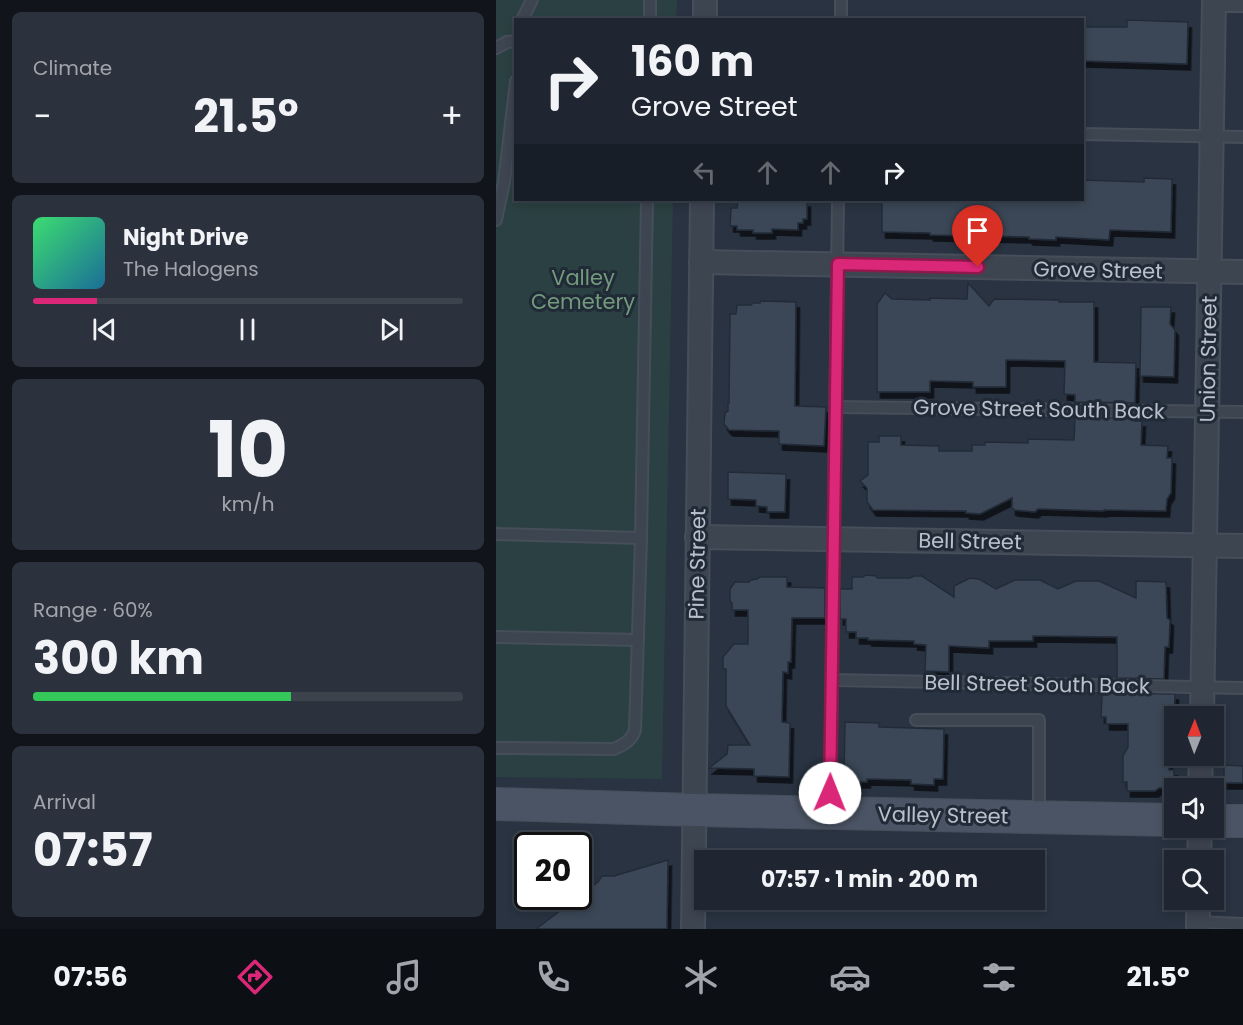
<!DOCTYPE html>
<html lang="en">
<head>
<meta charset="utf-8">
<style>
  :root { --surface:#1f2631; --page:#2c323d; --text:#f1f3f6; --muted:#a1a5ab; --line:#3c434d; --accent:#db2777 }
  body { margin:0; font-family:Poppins,sans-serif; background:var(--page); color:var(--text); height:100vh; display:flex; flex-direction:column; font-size:22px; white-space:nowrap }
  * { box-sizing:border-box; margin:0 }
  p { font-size:20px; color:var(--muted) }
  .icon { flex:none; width:33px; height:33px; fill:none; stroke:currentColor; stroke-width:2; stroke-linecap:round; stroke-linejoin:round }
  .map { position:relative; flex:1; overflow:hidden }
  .details { display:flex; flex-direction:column; gap:12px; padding:12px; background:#11151b; width:496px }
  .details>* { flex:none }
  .banner { position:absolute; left:18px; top:18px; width:570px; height:183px; border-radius:0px; box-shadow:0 3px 9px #0003,0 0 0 2px var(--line); background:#1f2631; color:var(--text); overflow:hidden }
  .needle { width:39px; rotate:1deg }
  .fabs { position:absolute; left:668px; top:706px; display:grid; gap:12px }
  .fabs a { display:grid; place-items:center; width:60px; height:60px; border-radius:0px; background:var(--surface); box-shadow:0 3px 9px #0003,0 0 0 2px var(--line); font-size:30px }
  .speed { position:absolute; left:18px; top:832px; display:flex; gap:12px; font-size:30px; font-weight:700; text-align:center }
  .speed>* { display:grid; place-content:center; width:78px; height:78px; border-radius:50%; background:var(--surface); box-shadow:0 3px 9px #0003,0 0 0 2px var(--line); line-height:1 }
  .speed .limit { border:3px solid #111; border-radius:9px; background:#fff; color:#111 }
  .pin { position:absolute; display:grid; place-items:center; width:51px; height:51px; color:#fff; margin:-62px -26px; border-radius:50% 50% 50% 0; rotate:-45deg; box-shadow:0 0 6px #0007 }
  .pin .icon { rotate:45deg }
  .me { position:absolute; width:66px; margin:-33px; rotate:1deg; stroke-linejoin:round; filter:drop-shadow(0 0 4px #0008) }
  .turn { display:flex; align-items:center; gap:21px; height:126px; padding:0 18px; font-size:27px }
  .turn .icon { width:78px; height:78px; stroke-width:2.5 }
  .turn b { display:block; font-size:42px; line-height:51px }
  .lanes { display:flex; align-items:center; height:57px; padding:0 18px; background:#0003; justify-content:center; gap:30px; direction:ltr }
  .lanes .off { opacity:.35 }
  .big { font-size:45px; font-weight:700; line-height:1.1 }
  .details .tile { flex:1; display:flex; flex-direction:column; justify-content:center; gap:9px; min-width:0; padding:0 21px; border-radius:9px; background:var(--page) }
  .details .dial { align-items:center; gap:0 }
  .dial b { font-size:78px; line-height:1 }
  .song { display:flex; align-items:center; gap:18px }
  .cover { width:72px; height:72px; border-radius:9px; background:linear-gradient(135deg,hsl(140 70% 55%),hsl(200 70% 35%)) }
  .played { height:6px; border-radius:3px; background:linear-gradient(90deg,var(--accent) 15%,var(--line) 15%) }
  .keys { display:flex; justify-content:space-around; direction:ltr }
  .heat { display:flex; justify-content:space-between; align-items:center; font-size:33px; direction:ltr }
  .charge { height:9px; border-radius:4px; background:linear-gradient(90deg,#34c759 60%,var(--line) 0) }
  .trip { position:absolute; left:198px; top:850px; width:351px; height:60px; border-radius:0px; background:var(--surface); box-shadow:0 3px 9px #0003,0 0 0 2px var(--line); font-weight:700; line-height:60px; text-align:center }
  .tabs { display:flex; height:96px; justify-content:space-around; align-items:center; background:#0c0f14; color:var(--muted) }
  .tabs .icon { width:42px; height:42px }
  .tabs .on { color:var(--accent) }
  .tabs b { font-size:27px; color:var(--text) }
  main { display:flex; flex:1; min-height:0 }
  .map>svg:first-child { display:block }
  .green { fill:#2b4042 }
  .building { fill:#3b4757; stroke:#232c38; stroke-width:1.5; filter:url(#shadow) }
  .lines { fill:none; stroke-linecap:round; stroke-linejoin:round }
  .service-casing { stroke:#464e5a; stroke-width:14 }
  .minor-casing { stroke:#464e5a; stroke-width:26 }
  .secondary-casing { stroke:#464e5a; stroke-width:34 }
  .service { stroke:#3d4551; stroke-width:10 }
  .minor { stroke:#3d4551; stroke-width:22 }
  .secondary { stroke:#4b5464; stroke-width:32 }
  .route-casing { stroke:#8e194d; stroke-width:15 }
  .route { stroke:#db2777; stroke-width:10 }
  .labels { text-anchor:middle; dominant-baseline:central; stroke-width:6; stroke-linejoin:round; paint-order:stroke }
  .street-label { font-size:21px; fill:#bac0cb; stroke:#212a37 }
  .park-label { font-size:21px; fill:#729a7b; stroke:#212a37 }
</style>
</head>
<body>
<main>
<section class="details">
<div class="tile"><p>Climate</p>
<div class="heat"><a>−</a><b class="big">21.5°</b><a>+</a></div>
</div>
<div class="tile">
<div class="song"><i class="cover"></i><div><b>Night Drive</b><p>The Halogens</p></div></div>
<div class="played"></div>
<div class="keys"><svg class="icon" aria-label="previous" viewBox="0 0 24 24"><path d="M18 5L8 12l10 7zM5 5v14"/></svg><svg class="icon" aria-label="pause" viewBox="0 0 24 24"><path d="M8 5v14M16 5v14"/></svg><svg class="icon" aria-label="next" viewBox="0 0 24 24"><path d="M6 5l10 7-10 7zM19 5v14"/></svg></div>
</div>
<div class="tile dial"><b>10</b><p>km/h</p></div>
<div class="tile"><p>Range · 60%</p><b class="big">300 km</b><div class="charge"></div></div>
<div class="tile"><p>Arrival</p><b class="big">07:57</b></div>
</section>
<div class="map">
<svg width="747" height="929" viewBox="0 0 747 929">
  <defs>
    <filter id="shadow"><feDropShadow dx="3.5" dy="6" stdDeviation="0" flood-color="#0009"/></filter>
  </defs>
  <rect width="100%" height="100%" fill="#293341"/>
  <polygon class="green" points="0,0 181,0 180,19 20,20 20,200 177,200 166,779 0,777"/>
  <g class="building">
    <polygon points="631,20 692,22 691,64 586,61 586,27 631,27"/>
    <polygon points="648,178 676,179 675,232 614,230 613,240 560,237 560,240 533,239 533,237 434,235 434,233 386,232 386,200 586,200 586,180 648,182"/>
    <polygon points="260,200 302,200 302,201 311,201 311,219 307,219 307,223 302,223 302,230 276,229 276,233 257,233 257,230 241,230 241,226 234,226 235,208 241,208 242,202 260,202"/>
    <polygon points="472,283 493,306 498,299 563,300 563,302 598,302 598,362 640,363 639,403 579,402 579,395 568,394 569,361 510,360 510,387 477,387 477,382 434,381 434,392 381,392 381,304 389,293 396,299 434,300 434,298 471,299"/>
    <polygon points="265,301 300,302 299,406 330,407 328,446 283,444 283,431 233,430 228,424 229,413 232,411 232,403 233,403 234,314 240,314 241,305 255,305 257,303 264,303"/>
    <polygon points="645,307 675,307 674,324 679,330 678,377 644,376"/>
    <polygon points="579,417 639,418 639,421 646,421 645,445 672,446 671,458 676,458 675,493 671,499 670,511 608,510 608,511 542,509 539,512 518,510 518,509 516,509 516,498 484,514 470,513 470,511 377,510 371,502 371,488 364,481 372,475 372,442 383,442 383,436 405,436 405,445 443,446 443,451 476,451 476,445 489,445 489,442 532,443 532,439 578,440"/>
    <polygon points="232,472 290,474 289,512 271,512 271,507 260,506 260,500 232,499"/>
    <polygon points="370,575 381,576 381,578 414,578 418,576 426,576 458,597 458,586 474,578 483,579 500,589 519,580 544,580 562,589 580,581 603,581 640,598 640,581 670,582 671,618 674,620 673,647 669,647 668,679 621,678 621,637 537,636 537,641 493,641 493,648 453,646 453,672 429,671 430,645 418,644 418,641 372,640 372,638 360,638 360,632 350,632 350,619 344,619 344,589 356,589 356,577 367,577"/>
    <polygon points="264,577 291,577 291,587 329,588 329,618 296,618 295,662 292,662 292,673 287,672 286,722 294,723 293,777 258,776 258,769 213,768 231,754 232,745 254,745 230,706 230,669 227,669 227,657 238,644 252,644 252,610 236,610 236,603 234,601 234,589 239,582 253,582 255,580 261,579"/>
    <polygon points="610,693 679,694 678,725 673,725 673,770 678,770 678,788 663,788 659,791 631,791 631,782 627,782 627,756 632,747 632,724 610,724 610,717 605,717 606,695 610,695"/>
    <polygon points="349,722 383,723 383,727 448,729 447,779 438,779 438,785 415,784 415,780 371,779 371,782 359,782 348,775"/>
    <polygon points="728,765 747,766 747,783 728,783"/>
    <polygon points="172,860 171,929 40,929 102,882 106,876 118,876"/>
  </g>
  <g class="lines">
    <g class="service-casing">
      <g id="service">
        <polyline points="26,20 36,0"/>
        <polyline points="154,20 154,0"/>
        <polyline points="345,20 345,0"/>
        <polyline points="0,48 11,42 20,41"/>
        <polyline points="586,134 747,137"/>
        <polyline points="0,220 8,182 20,81"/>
        <polyline points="340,407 747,412"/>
        <polyline points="0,534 145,538"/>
        <polyline points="0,637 142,640"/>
        <polyline points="336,680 747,688"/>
        <polyline points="420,720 543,720 543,814"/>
        <path d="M0,748L118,749C129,744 135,741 139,730L145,538L151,200"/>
        <polyline points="334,809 342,200"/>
        <polyline points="702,922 747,924"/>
      </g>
    </g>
    <g class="minor-casing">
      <g id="minor">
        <polyline points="730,0 747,0"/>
        <polyline points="209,20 209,0"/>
        <polyline points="205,262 747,272"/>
        <polyline points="201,537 747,546"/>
        <polyline points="706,717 718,0"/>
        <polyline points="704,789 705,756"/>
        <polyline points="703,861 704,828"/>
        <polyline points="197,929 206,200"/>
        <polyline points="702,929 702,900"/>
      </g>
    </g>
    <g class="secondary-casing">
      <g id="secondary">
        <polyline points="0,804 199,810 678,820"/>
        <polyline points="717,821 747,821"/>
      </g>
    </g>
    <use href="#service" class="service"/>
    <use href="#minor" class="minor"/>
    <use href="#secondary" class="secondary"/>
  </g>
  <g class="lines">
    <g class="route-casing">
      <polyline id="route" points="334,793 342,264 482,267"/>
    </g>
    <use href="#route" class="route"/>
  </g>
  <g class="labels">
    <g class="street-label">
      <text transform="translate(602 270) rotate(1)">Grove Street</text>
      <text transform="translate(712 359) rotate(-89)">Union Street</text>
      <text transform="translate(543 409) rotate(1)">Grove Street South Back</text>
      <text transform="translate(474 541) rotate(1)">Bell Street</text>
      <text transform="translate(201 564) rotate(-89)">Pine Street</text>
      <text transform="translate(541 684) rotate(1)">Bell Street South Back</text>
      <text transform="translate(447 815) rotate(1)">Valley Street</text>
    </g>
    <g class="park-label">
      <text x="87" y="277">Valley<tspan x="87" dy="24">Cemetery</tspan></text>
    </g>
  </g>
</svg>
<div class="fabs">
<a><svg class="needle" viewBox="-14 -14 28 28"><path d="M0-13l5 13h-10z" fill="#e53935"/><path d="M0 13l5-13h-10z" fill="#a1a5ab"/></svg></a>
<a><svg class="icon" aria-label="sound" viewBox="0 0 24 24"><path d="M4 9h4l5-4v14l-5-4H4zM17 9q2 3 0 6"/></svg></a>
<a><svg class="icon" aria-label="search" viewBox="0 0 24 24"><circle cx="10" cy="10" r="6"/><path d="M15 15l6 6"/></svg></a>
</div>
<div class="speed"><div class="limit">20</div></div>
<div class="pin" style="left:482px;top:267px;background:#d93025"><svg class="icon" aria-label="arrive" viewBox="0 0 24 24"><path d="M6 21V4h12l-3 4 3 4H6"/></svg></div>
<svg class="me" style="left:334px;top:793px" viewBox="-20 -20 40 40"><circle r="19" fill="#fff"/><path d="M0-13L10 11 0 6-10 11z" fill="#db2777"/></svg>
<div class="trip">07:57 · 1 min · 200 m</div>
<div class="banner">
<div class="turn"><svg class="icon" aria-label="right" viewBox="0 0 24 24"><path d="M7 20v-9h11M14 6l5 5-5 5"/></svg><div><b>160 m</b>Grove Street</div></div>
<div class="lanes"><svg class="icon off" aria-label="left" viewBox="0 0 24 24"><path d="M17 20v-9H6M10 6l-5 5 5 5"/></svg><svg class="icon off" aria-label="ahead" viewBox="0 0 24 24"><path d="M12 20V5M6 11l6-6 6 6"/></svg><svg class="icon off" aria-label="ahead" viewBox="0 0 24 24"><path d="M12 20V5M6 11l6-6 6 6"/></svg><svg class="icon" aria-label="right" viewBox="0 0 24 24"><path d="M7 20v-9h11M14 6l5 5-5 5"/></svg></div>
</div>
</div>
</main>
<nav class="tabs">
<b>07:56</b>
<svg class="icon on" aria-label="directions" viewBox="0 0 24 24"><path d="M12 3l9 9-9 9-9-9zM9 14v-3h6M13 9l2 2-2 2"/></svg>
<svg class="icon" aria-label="music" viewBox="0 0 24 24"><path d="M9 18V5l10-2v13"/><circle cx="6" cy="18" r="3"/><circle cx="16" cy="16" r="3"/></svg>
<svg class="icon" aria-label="phone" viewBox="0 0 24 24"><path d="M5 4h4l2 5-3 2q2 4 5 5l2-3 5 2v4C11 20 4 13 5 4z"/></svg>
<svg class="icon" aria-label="climate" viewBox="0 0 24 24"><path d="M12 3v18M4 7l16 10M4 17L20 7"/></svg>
<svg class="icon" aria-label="car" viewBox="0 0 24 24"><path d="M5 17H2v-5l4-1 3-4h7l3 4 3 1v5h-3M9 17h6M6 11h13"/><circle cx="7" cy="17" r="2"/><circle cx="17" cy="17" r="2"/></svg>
<svg class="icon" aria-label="filters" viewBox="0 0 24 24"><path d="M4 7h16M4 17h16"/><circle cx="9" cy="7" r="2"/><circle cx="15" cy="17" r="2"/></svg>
<b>21.5°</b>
</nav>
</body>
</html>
